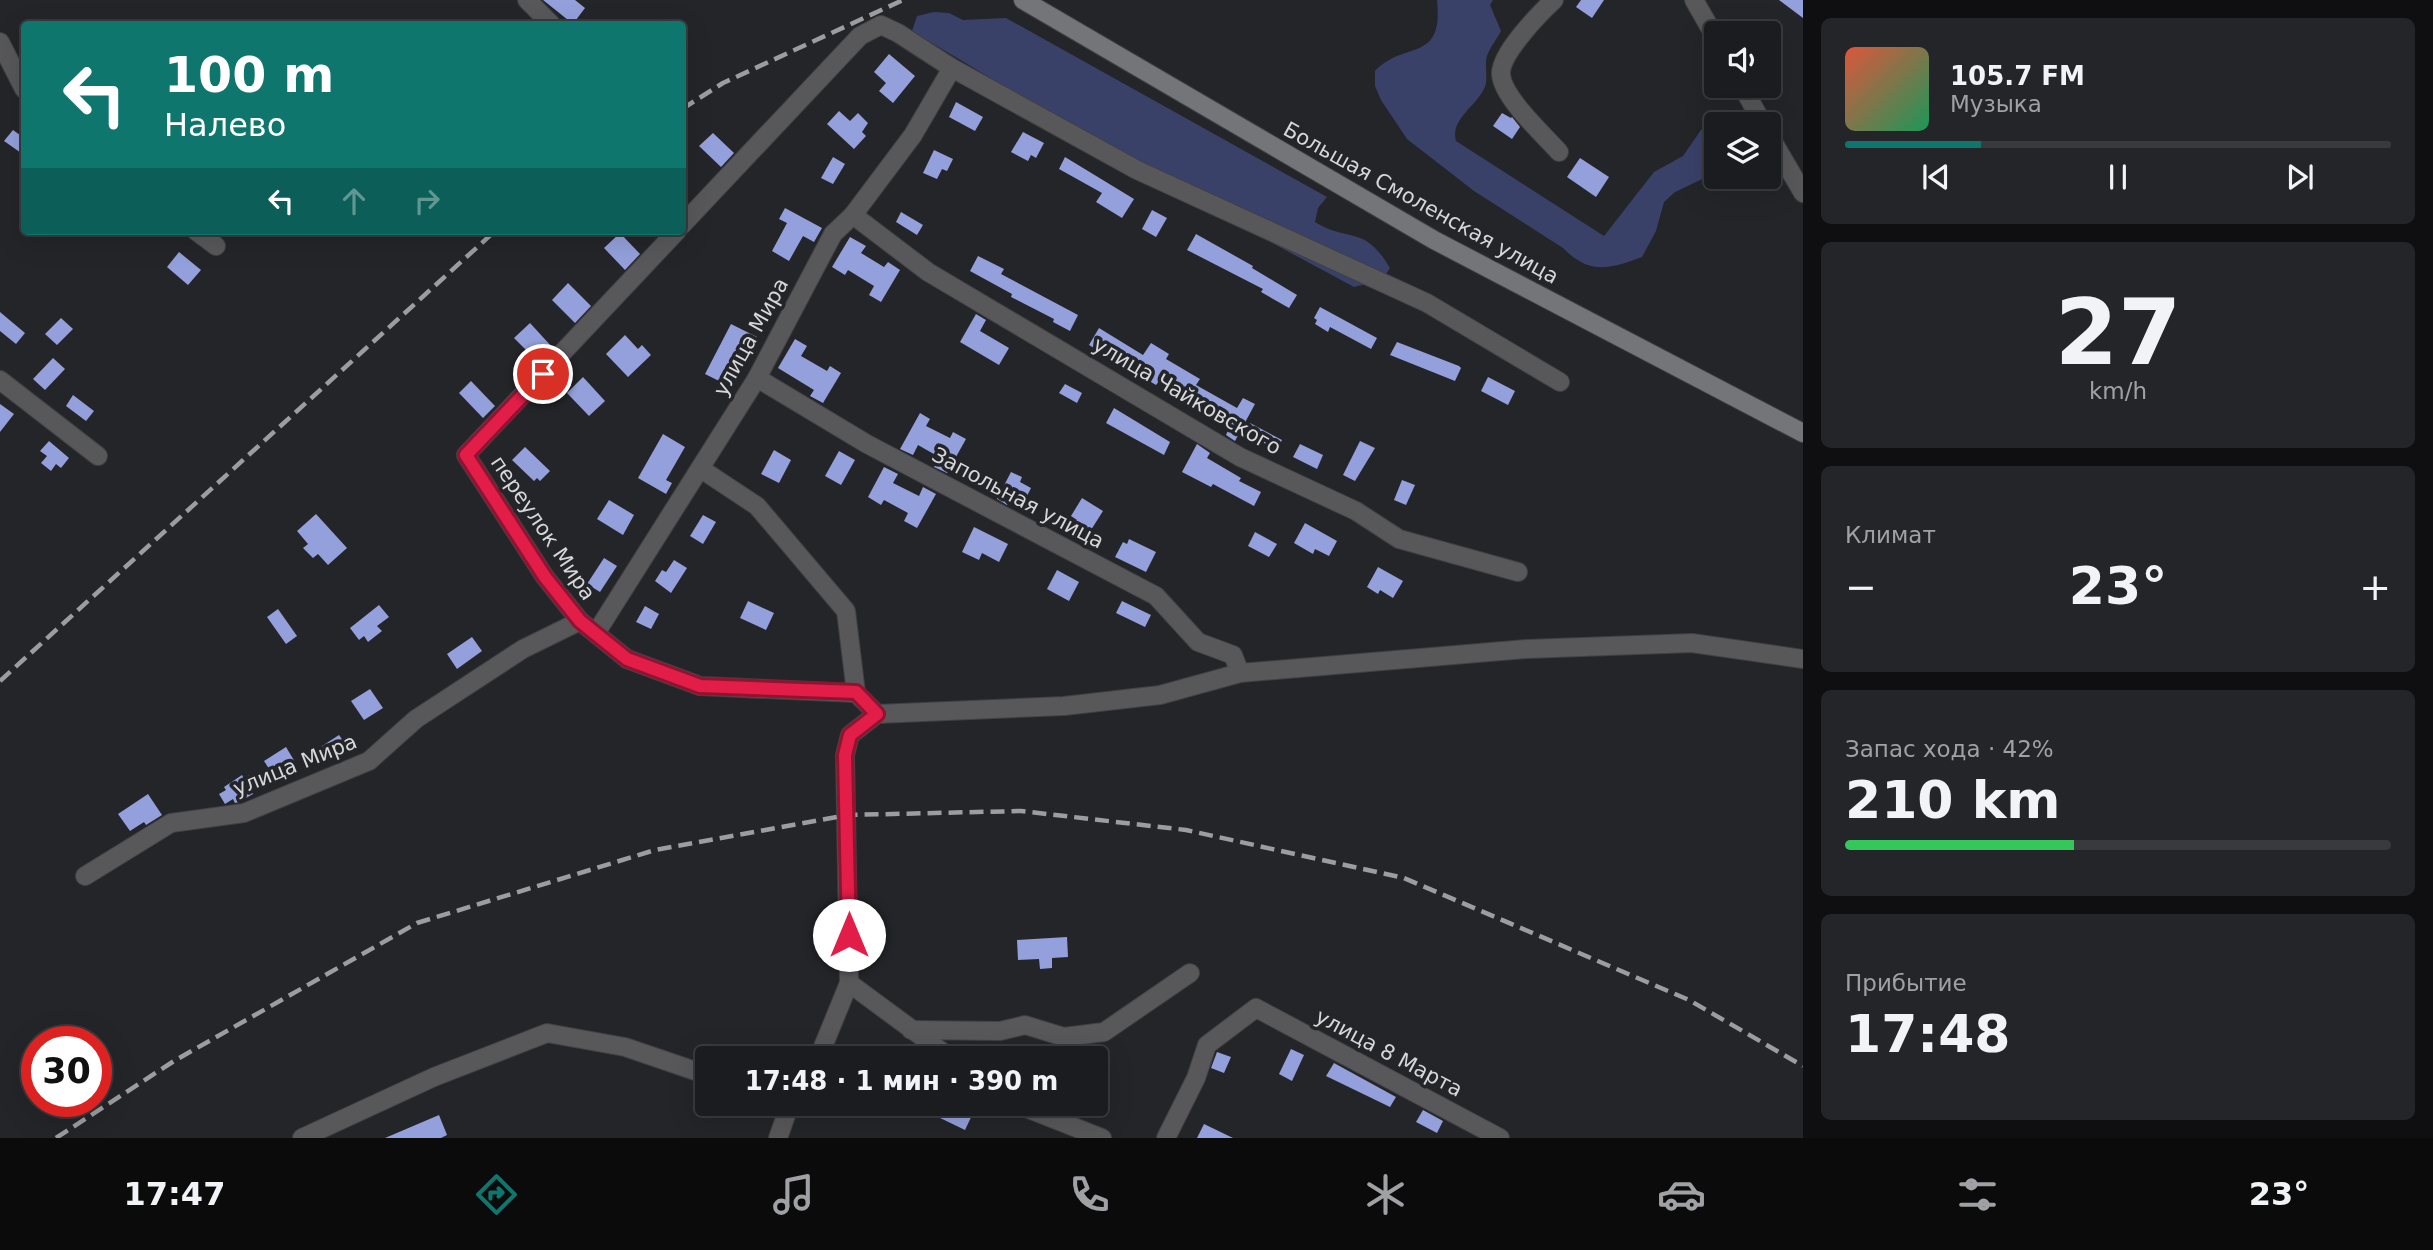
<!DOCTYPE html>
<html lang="ru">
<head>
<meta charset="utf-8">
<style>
  :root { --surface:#1b1c1f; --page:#242528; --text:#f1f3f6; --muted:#a0a1a4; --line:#393a3d; --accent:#0f766e }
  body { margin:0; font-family:"DejaVu Sans",sans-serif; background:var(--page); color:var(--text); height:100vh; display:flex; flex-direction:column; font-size:26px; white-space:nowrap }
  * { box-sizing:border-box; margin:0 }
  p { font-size:23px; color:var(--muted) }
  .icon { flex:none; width:38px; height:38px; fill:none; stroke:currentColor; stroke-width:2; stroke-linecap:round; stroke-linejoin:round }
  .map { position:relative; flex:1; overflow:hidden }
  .details { display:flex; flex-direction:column; gap:18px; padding:18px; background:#0f0f11; width:630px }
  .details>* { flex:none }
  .hud { position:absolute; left:21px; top:21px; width:665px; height:214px; border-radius:7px; box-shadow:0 7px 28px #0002,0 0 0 2px var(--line); background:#0f766e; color:#fff; overflow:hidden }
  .fabs { position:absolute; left:1704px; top:21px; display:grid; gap:14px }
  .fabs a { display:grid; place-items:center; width:77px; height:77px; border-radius:7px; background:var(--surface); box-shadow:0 7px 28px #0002,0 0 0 2px var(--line); font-size:35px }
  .speed { position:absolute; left:21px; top:1026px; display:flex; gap:14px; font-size:35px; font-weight:700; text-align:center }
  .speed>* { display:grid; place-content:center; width:91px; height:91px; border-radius:50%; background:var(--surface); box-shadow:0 7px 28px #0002,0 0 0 2px var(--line); line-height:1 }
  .speed .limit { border:10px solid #d22; background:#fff; color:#111 }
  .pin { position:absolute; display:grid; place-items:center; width:60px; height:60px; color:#fff; margin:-30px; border:4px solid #fff; border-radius:50%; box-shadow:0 2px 7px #0007 }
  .me { position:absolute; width:77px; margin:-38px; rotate:0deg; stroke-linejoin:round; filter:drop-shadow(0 0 5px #0008) }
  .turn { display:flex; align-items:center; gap:24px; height:147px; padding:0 28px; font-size:32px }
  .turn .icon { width:91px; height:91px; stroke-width:2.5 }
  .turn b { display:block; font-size:49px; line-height:60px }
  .lanes { display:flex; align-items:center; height:66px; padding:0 28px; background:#0003; justify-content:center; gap:35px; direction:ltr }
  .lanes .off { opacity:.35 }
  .big { font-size:52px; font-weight:600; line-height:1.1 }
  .details .widget { flex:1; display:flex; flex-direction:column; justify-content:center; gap:10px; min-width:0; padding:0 24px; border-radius:10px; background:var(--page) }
  .details .dial { align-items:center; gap:0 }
  .dial b { font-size:91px; line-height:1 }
  .song { display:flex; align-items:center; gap:21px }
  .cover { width:84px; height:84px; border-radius:10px; background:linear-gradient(135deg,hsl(10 70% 55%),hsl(150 70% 35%)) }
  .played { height:7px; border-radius:4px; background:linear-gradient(90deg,var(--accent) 25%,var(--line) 25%) }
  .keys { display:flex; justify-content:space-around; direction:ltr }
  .heat { display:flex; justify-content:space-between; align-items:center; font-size:38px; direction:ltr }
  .charge { height:10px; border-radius:5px; background:linear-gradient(90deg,#34c759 42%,var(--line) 0) }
  .trip { position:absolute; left:695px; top:1046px; width:413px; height:70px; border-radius:7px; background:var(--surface); box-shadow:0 7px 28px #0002,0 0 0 2px var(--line); font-weight:600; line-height:70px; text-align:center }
  .dock { display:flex; height:112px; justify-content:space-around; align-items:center; background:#0b0b0c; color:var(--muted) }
  .dock .icon { width:49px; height:49px }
  .dock .current { color:var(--accent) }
  .dock b { font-size:32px; color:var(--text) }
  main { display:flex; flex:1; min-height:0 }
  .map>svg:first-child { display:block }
  .green { fill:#394169 }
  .building { fill:#93a0db }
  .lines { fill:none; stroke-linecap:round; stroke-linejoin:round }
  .minor-casing { stroke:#404145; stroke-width:20 }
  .secondary-casing { stroke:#404145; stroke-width:20 }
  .minor { stroke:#58585a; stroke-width:18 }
  .secondary { stroke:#747578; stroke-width:18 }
  .rail { stroke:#9c9d9f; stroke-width:4.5; stroke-dasharray:14 7; stroke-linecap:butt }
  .route-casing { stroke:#92132f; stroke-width:18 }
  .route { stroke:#e11d48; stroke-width:12 }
  .labels { text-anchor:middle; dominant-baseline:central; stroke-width:7; stroke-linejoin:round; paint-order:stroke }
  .street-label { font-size:21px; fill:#d6d7d9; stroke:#242529 }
</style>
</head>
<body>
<main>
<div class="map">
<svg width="1803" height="1138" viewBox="0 0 1803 1138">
  <rect width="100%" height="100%" fill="#242529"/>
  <g class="green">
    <path d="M1437,0H1493L1490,5L1501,31C1497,39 1490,47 1487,56C1484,66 1489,79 1484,89C1475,107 1450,120 1456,141L1604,236L1654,172L1683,156L1701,130H1717V172L1675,192L1664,202L1656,231L1642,257C1610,269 1589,275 1563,248L1474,191L1407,139L1381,100L1375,86V71C1404,40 1444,64 1437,0Z"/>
    <path d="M934,12L949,13L963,20L1006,18L1327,197L1318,208L1315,222C1349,243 1364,224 1390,268L1382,280L1354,287L1202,205L912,31L917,16Z"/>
  </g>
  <g class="building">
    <polygon points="543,0 575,0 585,8 573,24"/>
    <polygon points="1581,0 1604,0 1592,18 1576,7"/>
    <polygon points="1779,0 1803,0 1803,18"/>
    <polygon points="889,54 915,76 893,103 879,91 886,83 874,72"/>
    <polygon points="956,102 983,117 975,131 949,117"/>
    <polygon points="839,111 850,121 858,113 868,123 862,132 866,136 854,149 827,124"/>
    <polygon points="1502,113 1511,118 1512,117 1520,127 1512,139 1493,126"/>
    <polygon points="13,130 24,138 24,155 4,141"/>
    <polygon points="1023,132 1044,143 1036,158 1031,155 1028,161 1011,152"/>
    <polygon points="713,133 734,153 721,167 699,146"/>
    <polygon points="934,150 953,159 947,171 942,169 937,179 923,173"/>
    <polygon points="833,157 845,164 833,184 821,178"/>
    <polygon points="1065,157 1134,199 1122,218 1096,202 1102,193 1059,169"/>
    <polygon points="1580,158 1609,177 1596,197 1567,177"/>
    <polygon points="785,208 822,228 814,242 803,236 789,261 772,251 787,223 779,219"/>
    <polygon points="1152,210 1167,218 1156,237 1142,229"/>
    <polygon points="901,212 923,225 917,235 896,222"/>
    <polygon points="620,233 640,254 625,270 604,248"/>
    <polygon points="1196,234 1253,266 1252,268 1297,295 1289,308 1261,292 1263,289 1187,250"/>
    <polygon points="850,237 866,246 861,253 884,267 888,262 900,270 881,302 869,295 874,286 848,270 845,275 832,267"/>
    <polygon points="179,252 201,270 188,285 167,267"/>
    <polygon points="978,256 1004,269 1001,274 1078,315 1070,331 1053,322 1054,319 1011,297 1012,294 970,271"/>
    <polygon points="568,283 591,306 575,323 552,300"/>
    <polygon points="1320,307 1377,338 1371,349 1330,327 1328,332 1315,324 1317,320 1314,318"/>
    <polygon points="0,312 25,333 16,344 0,331"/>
    <polygon points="976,314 986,320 980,331 1009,348 999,365 960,342"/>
    <polygon points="61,318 73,329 57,345 45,334"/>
    <polygon points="530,323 552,347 538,362 514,338"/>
    <polygon points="731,324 757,337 751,349 740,344 728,368 736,373 729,386 705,374"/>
    <polygon points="1099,328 1143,355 1151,343 1169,354 1166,359 1200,379 1196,385 1237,408 1243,398 1255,404 1235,441 1226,435 1232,422 1159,381 1156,385 1089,345"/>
    <polygon points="625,335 638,349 642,345 651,355 628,377 606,354"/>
    <polygon points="795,339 807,346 801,356 827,371 830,366 841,373 823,403 810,396 814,390 778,368"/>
    <polygon points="1397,342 1459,366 1461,368 1455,381 1390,355"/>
    <polygon points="53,358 65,369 45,390 33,379"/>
    <polygon points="583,377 605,401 589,416 567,393"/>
    <polygon points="1488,377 1515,391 1508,405 1481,391"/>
    <polygon points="471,381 495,406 483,418 459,393"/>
    <polygon points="1065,384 1082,393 1077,403 1059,393"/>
    <polygon points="73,395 94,411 86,421 66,406"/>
    <polygon points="0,404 14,414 0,432"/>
    <polygon points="1114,408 1170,442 1164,455 1106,423"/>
    <polygon points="920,413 930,419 926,426 950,438 953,432 966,439 947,473 934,467 939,457 918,445 913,455 900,449"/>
    <polygon points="1250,423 1282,440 1277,450 1245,433"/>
    <polygon points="663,434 685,447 666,480 672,483 666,494 638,478"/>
    <polygon points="49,441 69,458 61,468 56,464 51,471 41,463 47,456 40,451"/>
    <polygon points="1360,441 1375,448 1355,481 1343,475"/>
    <polygon points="1197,444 1210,453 1207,458 1241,478 1239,481 1261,492 1254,506 1213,484 1211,487 1182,472"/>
    <polygon points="1300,444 1323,455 1317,469 1293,457"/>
    <polygon points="525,447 550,471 540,481 537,478 534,481 512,460"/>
    <polygon points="774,450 791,460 779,483 761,474"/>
    <polygon points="839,451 855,460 841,485 825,476"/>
    <polygon points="884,467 898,474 893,483 919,496 923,487 936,494 917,528 904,521 908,513 884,500 881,505 868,497"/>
    <polygon points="1011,472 1022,477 1020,482 1031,488 1022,506 1010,499 1007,505 997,499"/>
    <polygon points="1402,480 1415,485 1406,505 1394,500"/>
    <polygon points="1082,498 1103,511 1084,541 1069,532 1077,520 1071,516"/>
    <polygon points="609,500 634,515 623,535 597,519"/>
    <polygon points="316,514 347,548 328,565 318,554 313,558 303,548 308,544 297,531"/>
    <polygon points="703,515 716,522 703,544 690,536"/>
    <polygon points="1305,523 1337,541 1329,556 1315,549 1313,554 1294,543"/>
    <polygon points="974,527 1008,544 999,562 982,553 979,560 962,552"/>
    <polygon points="1255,532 1277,544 1269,557 1248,546"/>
    <polygon points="1129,539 1156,552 1146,572 1115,557 1123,542 1127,544"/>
    <polygon points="604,558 617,566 600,592 587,584"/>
    <polygon points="674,560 687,568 671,593 655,581 662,570 666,572"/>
    <polygon points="1378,567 1403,581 1393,598 1380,590 1378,594 1367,587"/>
    <polygon points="1057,570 1079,582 1069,601 1047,589"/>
    <polygon points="748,601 774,613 766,630 740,618"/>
    <polygon points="1122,601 1151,615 1145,627 1116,613"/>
    <polygon points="379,605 389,617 377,626 382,631 368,642 364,636 359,640 350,628"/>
    <polygon points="645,606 659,614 651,629 636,622"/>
    <polygon points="278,609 297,636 286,644 267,617"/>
    <polygon points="472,637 482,651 457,669 447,654"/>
    <polygon points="370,689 383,708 364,720 351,701"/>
    <polygon points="339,735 347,746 327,759 319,748"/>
    <polygon points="286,747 295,762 273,775 264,761"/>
    <polygon points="242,775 244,779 249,775 255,785 250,788 253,794 239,802 235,803 233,799 225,804 219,794 226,790 224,787"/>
    <polygon points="148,794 162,815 146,825 144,822 130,831 118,814"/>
    <polygon points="1067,937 1068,957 1052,958 1052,968 1040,969 1039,959 1018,960 1017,940"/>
    <polygon points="1291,1049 1304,1055 1292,1081 1279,1074"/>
    <polygon points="1217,1052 1231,1057 1224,1073 1211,1068"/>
    <polygon points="1334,1063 1396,1097 1390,1107 1326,1076"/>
    <polygon points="942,1104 960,1104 974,1111 965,1130 936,1116"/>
    <polygon points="1423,1110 1443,1121 1437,1133 1416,1122"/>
    <polygon points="439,1115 447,1135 441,1138 385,1138"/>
    <polygon points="1204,1124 1233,1138 1197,1138"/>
  </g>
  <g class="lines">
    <g class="minor-casing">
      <g id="minor">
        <polyline points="527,0 551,24"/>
        <path d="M1554,0C1539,14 1500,54 1501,74C1502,97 1544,135 1559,152"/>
        <polyline points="1694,0 1717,40"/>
        <polyline points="0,42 24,89"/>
        <polyline points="1742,86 1763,124"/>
        <polyline points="1769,135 1803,193"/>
        <polyline points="853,215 928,272 1240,457 1356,511 1399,539 1518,572"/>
        <polyline points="682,225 860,36 881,25 898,33 952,68 1137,170 1427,303 1560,382"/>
        <polyline points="196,231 216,246"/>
        <polyline points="677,231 466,455 545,577 580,621 627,659 700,686 856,693 877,714"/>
        <polyline points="757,378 867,444 1156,596 1198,642 1233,655 1240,673"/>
        <polyline points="0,380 98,456"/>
        <polyline points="701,469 757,506 846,611 856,693"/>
        <polyline points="596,633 757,378 833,234 853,215 913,135 952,68"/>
        <polyline points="85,876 171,823 244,813 369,761 416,719 523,649 580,621"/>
        <polyline points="849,983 952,1059"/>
        <polyline points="911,1030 1000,1031 1025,1025 1064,1037 1104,1032 1190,973"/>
        <polyline points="818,1059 849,983 845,755 850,735 877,714 1064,706 1160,695 1240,673 1527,649 1692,643 1803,659"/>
        <polyline points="1016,1104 1102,1138"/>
        <polyline points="302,1138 434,1077 547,1033 625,1047 707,1075"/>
        <polyline points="778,1138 790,1104"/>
        <polyline points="1166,1138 1196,1078 1207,1045 1256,1008 1500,1138"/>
      </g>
    </g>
    <g class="secondary-casing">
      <polyline id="secondary" points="1023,0 1434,240 1803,433"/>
    </g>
    <use href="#minor" class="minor"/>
    <use href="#secondary" class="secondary"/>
    <g class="rail">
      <polyline points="682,109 723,83 903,0"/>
      <polyline points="0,681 495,231"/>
      <polyline points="56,1138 174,1061 417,923 655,850 848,815 1021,811 1186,830 1404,878 1689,1000 1803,1066"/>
    </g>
  </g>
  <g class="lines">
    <g class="route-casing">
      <polyline id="route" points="543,374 466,455 545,577 580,621 627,659 700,686 856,692 877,714 850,735 845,755 849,935"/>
    </g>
    <use href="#route" class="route"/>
  </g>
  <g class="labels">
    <g class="street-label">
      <text transform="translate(1421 203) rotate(29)">Большая Смоленская улица</text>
      <text transform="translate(751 337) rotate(-61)">улица Мира</text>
      <text transform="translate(1187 396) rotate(30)">улица Чайковского</text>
      <text transform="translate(1018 498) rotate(28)">Запольная улица</text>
      <text transform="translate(543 528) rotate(56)">переулок Мира</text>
      <text transform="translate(295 765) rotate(-22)">улица Мира</text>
      <text transform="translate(1389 1053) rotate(28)">улица 8 Марта</text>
    </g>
  </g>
</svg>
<div class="fabs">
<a><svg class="icon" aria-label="sound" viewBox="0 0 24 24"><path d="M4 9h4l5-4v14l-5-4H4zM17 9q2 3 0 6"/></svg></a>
<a><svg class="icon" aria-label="layers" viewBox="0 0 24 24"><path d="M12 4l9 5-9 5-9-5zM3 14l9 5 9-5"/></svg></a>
</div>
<div class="speed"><div class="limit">30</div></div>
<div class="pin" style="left:543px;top:374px;background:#d93025"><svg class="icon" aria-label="arrive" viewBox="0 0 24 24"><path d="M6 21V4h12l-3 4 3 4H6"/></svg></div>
<svg class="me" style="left:849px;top:935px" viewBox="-20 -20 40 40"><circle r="19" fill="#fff"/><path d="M0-13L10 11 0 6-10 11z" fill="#e11d48"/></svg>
<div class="trip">17:48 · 1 мин · 390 m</div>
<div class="hud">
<div class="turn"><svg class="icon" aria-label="left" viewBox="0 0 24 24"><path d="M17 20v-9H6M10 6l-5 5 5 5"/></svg><div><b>100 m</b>Налево</div></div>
<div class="lanes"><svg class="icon" aria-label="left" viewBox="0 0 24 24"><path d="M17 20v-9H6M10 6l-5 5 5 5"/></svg><svg class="icon off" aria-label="ahead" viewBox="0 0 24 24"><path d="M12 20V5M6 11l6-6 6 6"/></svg><svg class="icon off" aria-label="right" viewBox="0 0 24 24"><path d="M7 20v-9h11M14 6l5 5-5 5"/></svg></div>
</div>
</div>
<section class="details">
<div class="widget">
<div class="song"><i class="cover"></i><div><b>105.7 FM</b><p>Музыка</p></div></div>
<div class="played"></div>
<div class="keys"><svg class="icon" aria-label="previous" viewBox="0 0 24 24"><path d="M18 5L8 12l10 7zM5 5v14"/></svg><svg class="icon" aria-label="pause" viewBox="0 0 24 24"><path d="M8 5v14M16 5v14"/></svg><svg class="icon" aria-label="next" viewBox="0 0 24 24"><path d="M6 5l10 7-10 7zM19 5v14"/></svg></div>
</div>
<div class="widget dial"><b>27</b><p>km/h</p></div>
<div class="widget"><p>Климат</p>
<div class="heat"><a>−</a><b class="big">23°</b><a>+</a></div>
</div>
<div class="widget"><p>Запас хода · 42%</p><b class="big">210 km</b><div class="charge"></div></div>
<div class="widget"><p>Прибытие</p><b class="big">17:48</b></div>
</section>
</main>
<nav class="dock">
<b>17:47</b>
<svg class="icon current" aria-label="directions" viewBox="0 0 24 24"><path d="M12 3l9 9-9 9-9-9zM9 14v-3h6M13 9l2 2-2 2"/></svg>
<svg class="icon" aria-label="music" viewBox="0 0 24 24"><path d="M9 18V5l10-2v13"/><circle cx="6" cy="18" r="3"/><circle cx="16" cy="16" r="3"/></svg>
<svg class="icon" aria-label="phone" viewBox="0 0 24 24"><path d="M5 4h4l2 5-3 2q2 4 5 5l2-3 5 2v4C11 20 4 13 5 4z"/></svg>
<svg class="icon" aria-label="climate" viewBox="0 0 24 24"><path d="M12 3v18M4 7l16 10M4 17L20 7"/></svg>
<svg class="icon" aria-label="car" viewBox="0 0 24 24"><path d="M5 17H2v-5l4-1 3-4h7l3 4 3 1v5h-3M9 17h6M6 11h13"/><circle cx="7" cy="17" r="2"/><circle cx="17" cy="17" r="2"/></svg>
<svg class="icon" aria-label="filters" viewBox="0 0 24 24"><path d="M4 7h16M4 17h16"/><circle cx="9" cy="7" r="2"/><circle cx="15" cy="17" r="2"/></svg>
<b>23°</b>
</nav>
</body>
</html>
